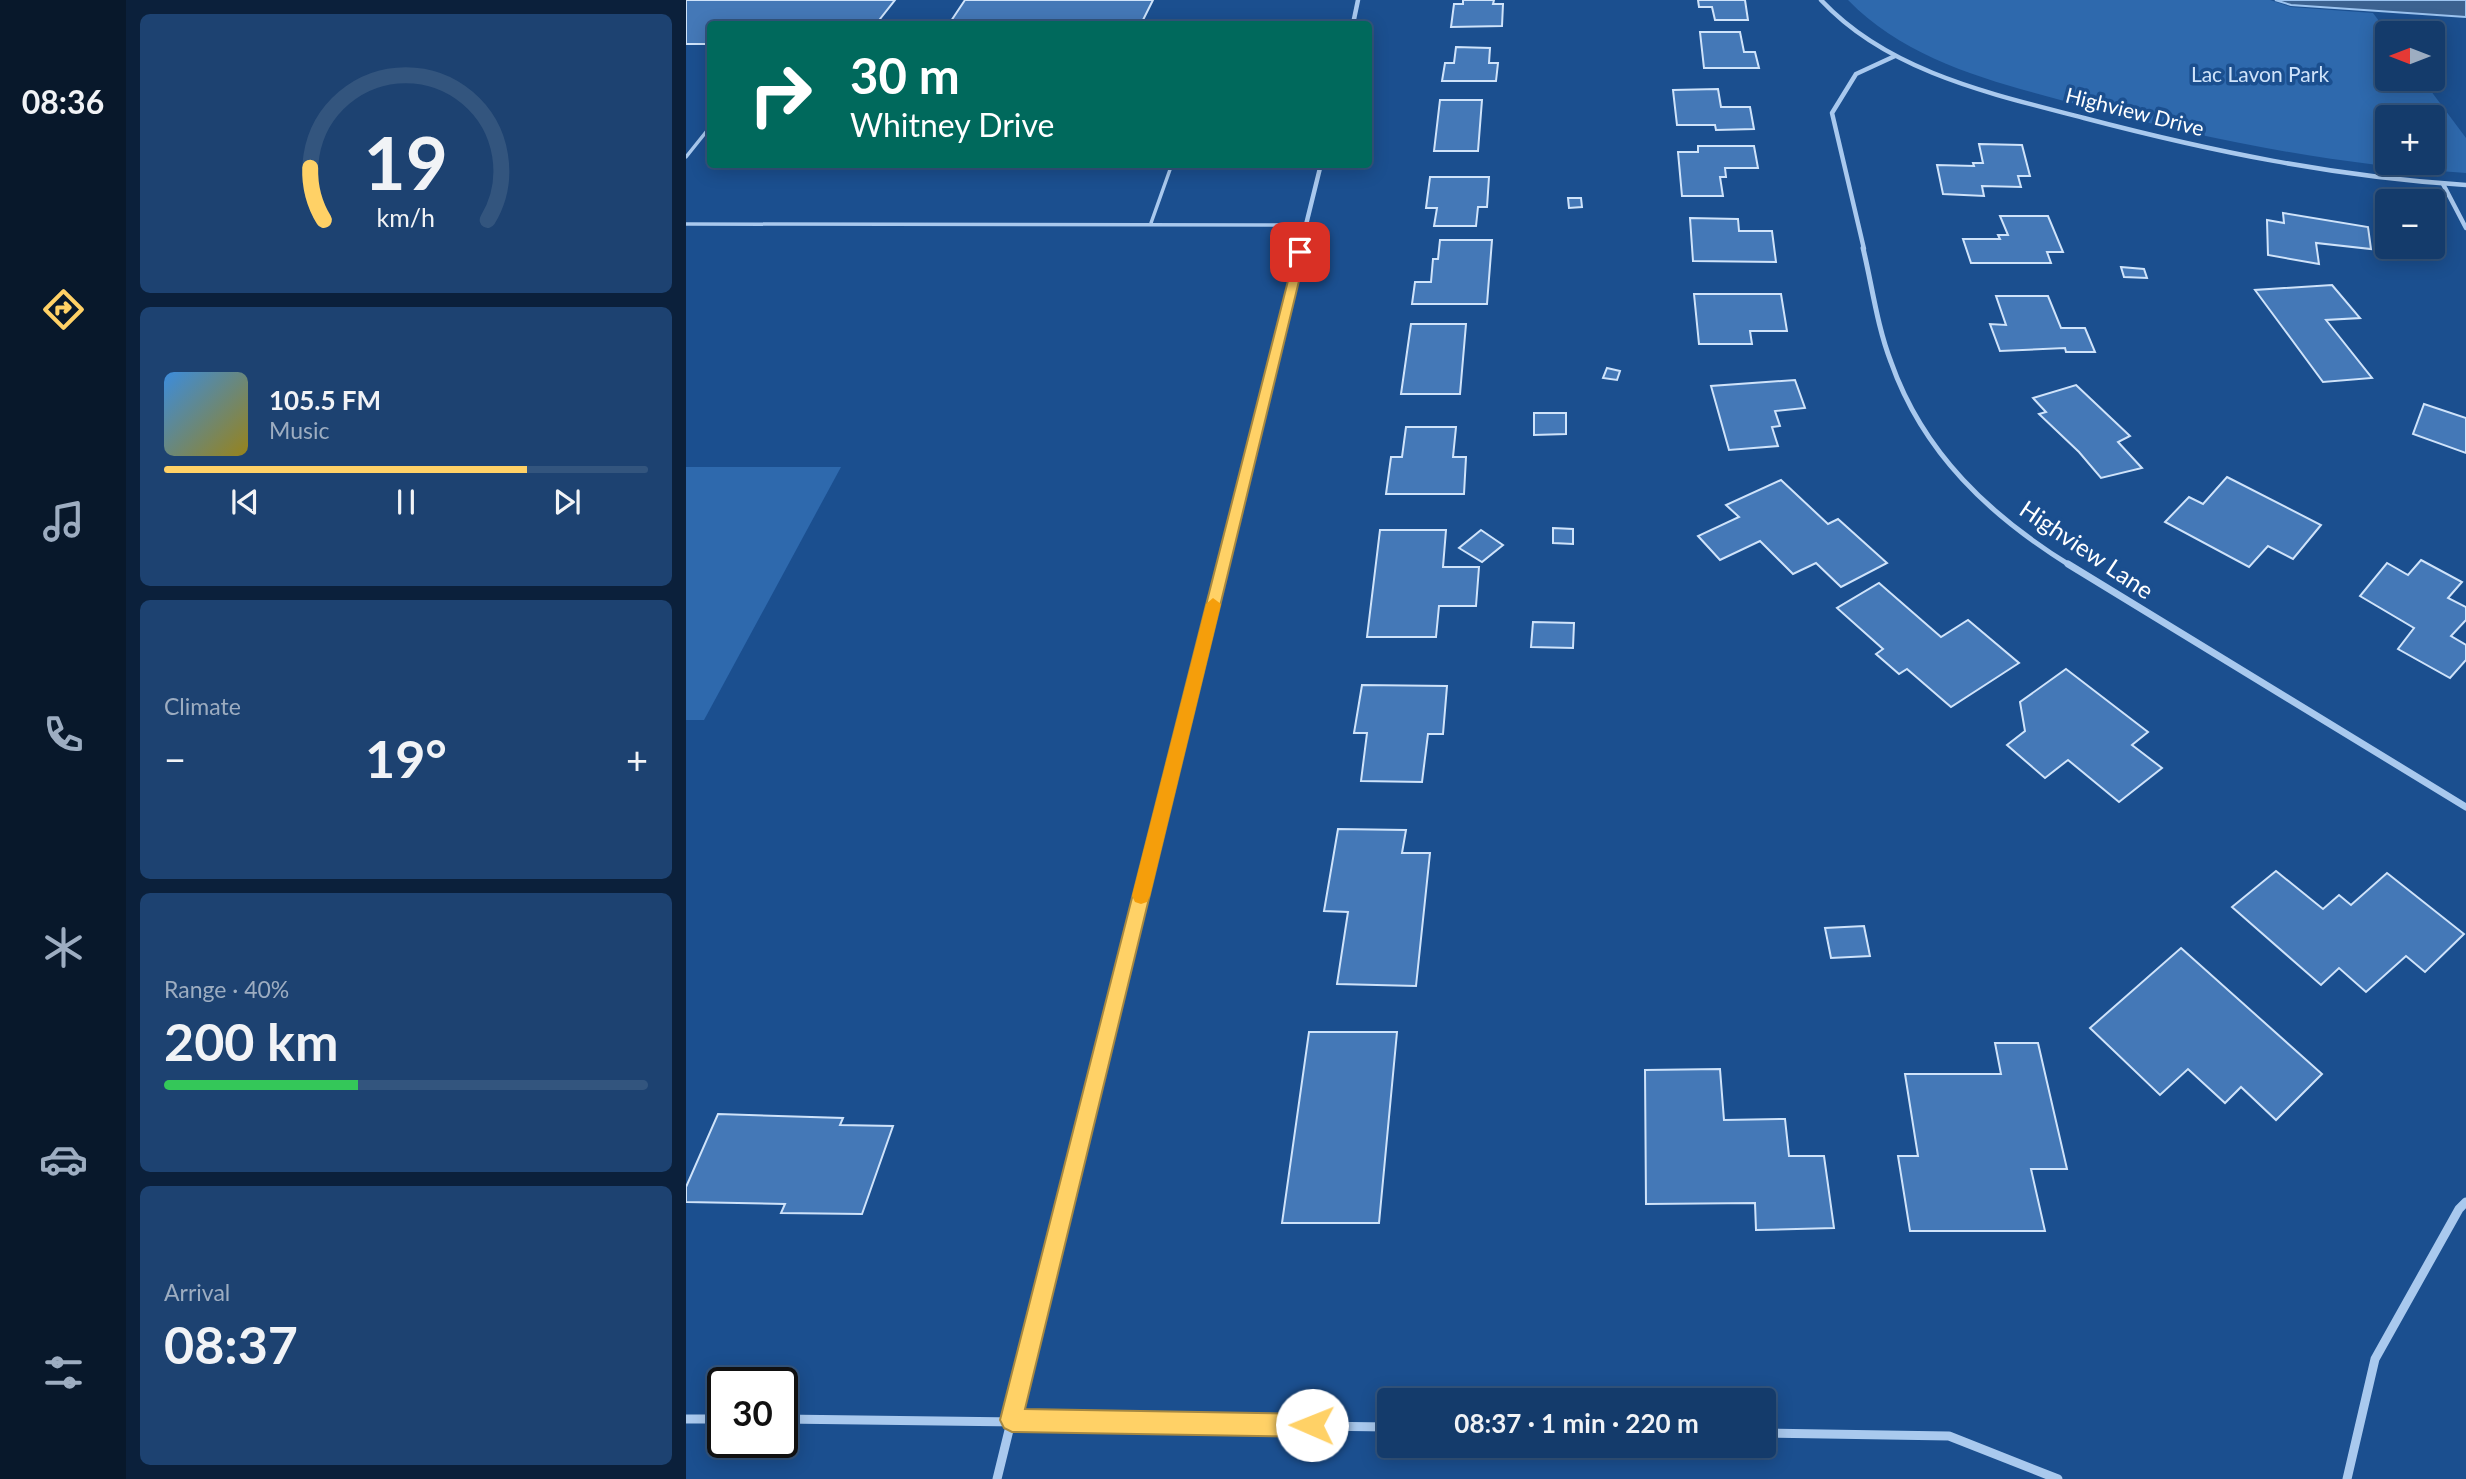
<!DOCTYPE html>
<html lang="en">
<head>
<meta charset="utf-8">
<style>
  :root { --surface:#143b6b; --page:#1d4271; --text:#f1f3f6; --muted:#9dadc1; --line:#33557e; --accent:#ffd166 }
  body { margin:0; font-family:Lato,sans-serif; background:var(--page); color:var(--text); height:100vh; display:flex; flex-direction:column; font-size:26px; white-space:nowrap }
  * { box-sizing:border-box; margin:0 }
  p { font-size:23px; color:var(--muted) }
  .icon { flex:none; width:38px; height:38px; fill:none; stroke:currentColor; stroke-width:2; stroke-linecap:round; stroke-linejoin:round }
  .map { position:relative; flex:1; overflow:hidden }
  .sheet { display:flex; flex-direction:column; gap:14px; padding:14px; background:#0b203b; width:560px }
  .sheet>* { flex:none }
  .hud { position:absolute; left:21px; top:21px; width:665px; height:147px; border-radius:7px; box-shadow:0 4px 18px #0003,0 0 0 2px var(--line); background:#00695c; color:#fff; overflow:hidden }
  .needle { width:46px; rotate:270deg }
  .tools { position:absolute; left:1689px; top:21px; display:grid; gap:14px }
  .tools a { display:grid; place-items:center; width:70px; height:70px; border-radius:7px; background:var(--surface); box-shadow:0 4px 18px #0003,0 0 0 2px var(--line); font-size:35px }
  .speed { position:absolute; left:21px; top:1367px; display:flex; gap:14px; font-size:35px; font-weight:700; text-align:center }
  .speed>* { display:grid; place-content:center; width:91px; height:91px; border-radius:50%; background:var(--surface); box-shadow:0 4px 18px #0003,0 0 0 2px var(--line); line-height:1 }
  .speed .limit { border:4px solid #111; border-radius:10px; background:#fff; color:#111 }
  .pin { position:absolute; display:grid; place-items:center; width:60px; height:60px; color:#fff; margin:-30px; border-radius:14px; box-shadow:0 4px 10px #0006 }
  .me { position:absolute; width:77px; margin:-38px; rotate:271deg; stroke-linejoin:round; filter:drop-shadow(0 0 5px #0008) }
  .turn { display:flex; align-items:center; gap:24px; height:147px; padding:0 28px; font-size:32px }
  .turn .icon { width:91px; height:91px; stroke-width:2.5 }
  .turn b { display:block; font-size:49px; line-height:60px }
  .big { font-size:52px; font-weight:700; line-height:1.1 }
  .sheet .tile { flex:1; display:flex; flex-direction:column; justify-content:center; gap:10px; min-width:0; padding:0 24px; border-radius:10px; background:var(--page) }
  .sheet .dial { align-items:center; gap:0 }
  .dial svg { height:182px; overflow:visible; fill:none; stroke:var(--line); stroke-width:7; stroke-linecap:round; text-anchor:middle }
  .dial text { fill:var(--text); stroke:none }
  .song { display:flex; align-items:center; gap:21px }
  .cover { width:84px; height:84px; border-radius:10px; background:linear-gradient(135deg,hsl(210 70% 55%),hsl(50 70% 35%)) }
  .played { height:7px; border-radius:4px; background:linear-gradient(90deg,var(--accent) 75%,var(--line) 75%) }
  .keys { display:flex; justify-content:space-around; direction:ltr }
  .heat { display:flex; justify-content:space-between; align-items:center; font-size:38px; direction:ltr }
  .charge { height:10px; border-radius:5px; background:linear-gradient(90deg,#34c759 40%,var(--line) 0) }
  .trip { position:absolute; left:691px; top:1388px; width:399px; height:70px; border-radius:7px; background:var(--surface); box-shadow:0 4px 18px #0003,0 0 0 2px var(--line); font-weight:700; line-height:70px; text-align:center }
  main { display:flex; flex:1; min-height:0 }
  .tab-bar { display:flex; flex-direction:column; width:126px; justify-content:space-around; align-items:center; background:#08182b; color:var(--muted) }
  .tab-bar .icon { width:49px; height:49px }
  .tab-bar .selected { color:var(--accent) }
  .tab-bar b { font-size:32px; color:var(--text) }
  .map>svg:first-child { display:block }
  .green { fill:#2e69ad; fill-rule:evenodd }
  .water { fill:#3c6290; stroke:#9cc4f0; stroke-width:2 }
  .building { fill:#4478b7; stroke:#cfe3fa; stroke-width:2 }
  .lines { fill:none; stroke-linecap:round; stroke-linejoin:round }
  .service { stroke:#a9c9ee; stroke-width:3.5 }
  .minor-far3 { stroke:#a9c9ee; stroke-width:4.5 }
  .minor-far2 { stroke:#a9c9ee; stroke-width:5 }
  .minor-far1 { stroke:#a9c9ee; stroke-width:7 }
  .minor { stroke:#a9c9ee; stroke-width:9 }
  .route { fill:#ffd166; stroke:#a68842; stroke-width:2 }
  .slow { fill:#f59e0b }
  .labels { text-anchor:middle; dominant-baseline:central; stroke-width:7; stroke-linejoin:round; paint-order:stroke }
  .far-park-label { font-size:21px; fill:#cfe3fa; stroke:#1b4f8f }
  .far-street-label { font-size:21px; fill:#fff; stroke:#1b4f8f }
  .street-label { font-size:24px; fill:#fff; stroke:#1b4f8f }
</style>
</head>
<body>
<main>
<nav class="tab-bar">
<b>08:36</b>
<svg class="icon selected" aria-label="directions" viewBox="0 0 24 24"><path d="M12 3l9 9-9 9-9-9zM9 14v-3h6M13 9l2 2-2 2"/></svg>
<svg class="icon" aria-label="music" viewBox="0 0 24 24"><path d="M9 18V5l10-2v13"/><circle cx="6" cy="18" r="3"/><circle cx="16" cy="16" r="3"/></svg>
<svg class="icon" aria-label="phone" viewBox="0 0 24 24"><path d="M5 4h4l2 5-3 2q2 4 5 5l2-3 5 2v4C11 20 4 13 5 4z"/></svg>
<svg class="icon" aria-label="climate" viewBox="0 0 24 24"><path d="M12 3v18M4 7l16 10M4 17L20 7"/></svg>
<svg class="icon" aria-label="car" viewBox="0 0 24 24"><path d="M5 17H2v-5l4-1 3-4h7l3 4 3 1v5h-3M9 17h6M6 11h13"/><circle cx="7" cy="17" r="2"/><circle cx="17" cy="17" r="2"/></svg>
<svg class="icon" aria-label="filters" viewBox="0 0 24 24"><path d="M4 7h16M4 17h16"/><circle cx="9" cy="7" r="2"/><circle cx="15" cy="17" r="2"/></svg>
</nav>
<section class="sheet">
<div class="tile dial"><svg viewBox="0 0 100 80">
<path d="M14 69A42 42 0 1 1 86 69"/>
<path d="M14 69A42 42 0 0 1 8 46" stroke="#ffd166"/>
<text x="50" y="56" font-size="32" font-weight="700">19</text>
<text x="50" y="72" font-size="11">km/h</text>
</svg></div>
<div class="tile">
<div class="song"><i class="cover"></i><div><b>105.5 FM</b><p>Music</p></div></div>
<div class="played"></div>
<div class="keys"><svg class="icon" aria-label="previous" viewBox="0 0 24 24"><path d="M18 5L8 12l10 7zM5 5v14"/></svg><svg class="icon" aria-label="pause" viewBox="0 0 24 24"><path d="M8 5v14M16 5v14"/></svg><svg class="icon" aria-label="next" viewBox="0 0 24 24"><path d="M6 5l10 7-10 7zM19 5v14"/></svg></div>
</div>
<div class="tile"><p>Climate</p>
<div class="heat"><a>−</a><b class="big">19°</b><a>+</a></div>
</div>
<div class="tile"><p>Range · 40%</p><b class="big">200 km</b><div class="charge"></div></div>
<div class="tile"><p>Arrival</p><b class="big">08:37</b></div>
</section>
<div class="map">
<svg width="1780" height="1479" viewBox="0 0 1780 1479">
  <rect width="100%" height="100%" fill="#1b4f8f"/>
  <g class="green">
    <path d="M1162,0H1584L1605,7L1687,13L1702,33L1701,79H1736L1780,138V173C1650,165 1522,140 1397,106C1315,84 1223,63 1162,0ZM1701,117H1746V163H1701Z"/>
    <polygon points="0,467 155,467 18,720 0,720"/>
  </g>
  <polygon class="water" points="1589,0 1780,0 1780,17 1605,5"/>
  <g class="building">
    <polygon points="0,0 209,0 190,24 24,24 24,44 0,44"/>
    <polygon points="279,0 467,0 455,24 263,24"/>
    <polygon points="777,0 808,0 807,4 817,4 816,26 765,27 768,4 777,4"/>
    <polygon points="1012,0 1059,0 1062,20 1029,20 1026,7 1013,7"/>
    <polygon points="1014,32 1054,32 1058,52 1069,52 1073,68 1018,68"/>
    <polygon points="770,47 804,48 803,63 812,63 810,81 756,81 759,63 768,63"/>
    <polygon points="1032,89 1035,107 1064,107 1068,129 1030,130 1029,125 991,125 987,90"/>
    <polygon points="754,100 796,100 792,151 748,151"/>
    <polygon points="1293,144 1336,145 1344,176 1332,176 1335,187 1296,186 1298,196 1257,194 1251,165 1288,166 1287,163 1297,163"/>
    <polygon points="1012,146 1068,146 1072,168 1039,168 1040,177 1034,177 1037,196 996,196 992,152 1012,152"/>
    <polygon points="744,177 803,177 801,207 792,207 790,226 748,226 751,208 740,208"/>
    <polygon points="882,198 895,198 896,207 883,208"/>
    <polygon points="1597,213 1682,227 1685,249 1630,243 1633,264 1582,255 1581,220 1598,223"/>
    <polygon points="1314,216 1362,216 1377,252 1361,252 1365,263 1285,263 1277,239 1314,239 1312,235 1322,235"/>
    <polygon points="1004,218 1052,219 1053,231 1086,231 1090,262 1007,261"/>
    <polygon points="754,240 806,240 801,304 726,304 729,282 745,282 747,259 752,259"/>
    <polygon points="1435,267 1458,269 1461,278 1438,277"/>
    <polygon points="1646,285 1674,318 1640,320 1686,378 1637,382 1569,290"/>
    <polygon points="1008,294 1095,294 1101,331 1064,331 1066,344 1013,344"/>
    <polygon points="1310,296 1362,296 1375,328 1399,328 1409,352 1380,352 1379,348 1314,351 1304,324 1320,325"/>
    <polygon points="725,324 780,324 774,394 715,394"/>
    <polygon points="921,368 934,371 931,380 917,378"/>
    <polygon points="1109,380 1119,408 1089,411 1094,426 1086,427 1092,446 1043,450 1025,386"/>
    <polygon points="1390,385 1444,436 1432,442 1456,468 1415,478 1393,452 1353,414 1360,412 1347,398"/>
    <polygon points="1738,404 1780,418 1780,453 1727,434"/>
    <polygon points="848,413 880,413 880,434 848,435"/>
    <polygon points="720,427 770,427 767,457 780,457 778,494 700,494 705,457 716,457"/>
    <polygon points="1541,477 1635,525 1607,559 1582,546 1563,567 1479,522 1503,497 1517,504"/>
    <polygon points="1095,480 1142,524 1152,519 1201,563 1155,587 1130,563 1107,574 1074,541 1034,560 1012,536 1053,517 1040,505"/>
    <polygon points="867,528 887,529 887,544 867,543"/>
    <polygon points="694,530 760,530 757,567 793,567 790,606 753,606 750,637 681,637"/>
    <polygon points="795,530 817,545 796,562 773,548"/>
    <polygon points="1735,560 1776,582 1762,598 1780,607 1780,620 1765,636 1780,645 1780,660 1764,678 1712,649 1728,628 1674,596 1701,563 1722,575"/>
    <polygon points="1193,583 1255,637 1282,620 1333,663 1265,707 1221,669 1213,674 1190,654 1197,649 1151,608"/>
    <polygon points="847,622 888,623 887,648 845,647"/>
    <polygon points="1380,669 1462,732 1446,745 1476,768 1433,802 1382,760 1359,778 1321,745 1339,731 1334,702"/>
    <polygon points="676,685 761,686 757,734 742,734 736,782 675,781 681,733 668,733"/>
    <polygon points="652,829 720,830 716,853 744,853 730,986 651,984 662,912 638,911"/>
    <polygon points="1590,871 1637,909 1653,895 1665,905 1701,873 1778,934 1739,972 1720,956 1680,992 1653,968 1635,985 1546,907"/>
    <polygon points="1178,926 1184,956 1145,958 1139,928"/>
    <polygon points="1495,948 1636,1074 1590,1120 1555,1087 1539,1103 1502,1069 1474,1095 1404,1028"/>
    <polygon points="623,1032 711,1032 693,1223 596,1223"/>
    <polygon points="1309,1043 1352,1043 1381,1169 1345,1169 1359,1231 1224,1231 1212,1156 1232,1156 1219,1074 1315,1074"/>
    <polygon points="1034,1069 1038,1120 1099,1119 1103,1156 1138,1156 1148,1228 1070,1230 1069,1203 960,1204 959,1070"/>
    <polygon points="32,1114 157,1118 154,1125 207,1126 176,1214 95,1213 99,1204 0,1202 0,1187"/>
  </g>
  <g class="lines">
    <g class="service">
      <polyline points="0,157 24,127"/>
      <polyline points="465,223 486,164"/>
      <polyline points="0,224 621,225"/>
    </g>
    <g class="minor-far3">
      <path d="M1135,0C1202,72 1306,94 1398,118C1524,151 1650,177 1780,185"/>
      <polyline points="667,24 672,0"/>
      <polyline points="1757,184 1780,228"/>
      <polyline points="614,249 635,164"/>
      <polyline points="1178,249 1146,113 1170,74 1209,56"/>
    </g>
    <g class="minor-far2">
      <path d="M1177,248C1186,285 1191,326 1205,362C1237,453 1304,516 1385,566"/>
      <polyline points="536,566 614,248"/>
    </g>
    <g class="minor-far1">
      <polyline points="1382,564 1780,807"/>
      <polyline points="437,968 536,564"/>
    </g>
    <g class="minor">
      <polyline points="0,1419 37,1419"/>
      <polyline points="96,1419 704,1427"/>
      <polyline points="1078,1433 1263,1436 1372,1479"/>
      <polyline points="311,1479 437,966"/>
      <polyline points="1661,1479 1689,1359 1773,1209 1780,1202"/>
    </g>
  </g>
  <polygon class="route" points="610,249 620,252 339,1409 626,1414 634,1417 637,1425 634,1433 626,1437 326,1432 318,1428 314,1420"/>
  <polygon class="slow" points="527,598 535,604 464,896 461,902 455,904 449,902 446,896 520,604"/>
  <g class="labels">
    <g class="far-park-label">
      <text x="1574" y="73">Lac Lavon Park</text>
    </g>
    <g class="far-street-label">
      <text transform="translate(1449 111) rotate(14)">Highview Drive</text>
    </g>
    <g class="street-label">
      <text transform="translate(1401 549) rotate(34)">Highview Lane</text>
    </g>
  </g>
</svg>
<div class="tools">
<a><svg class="needle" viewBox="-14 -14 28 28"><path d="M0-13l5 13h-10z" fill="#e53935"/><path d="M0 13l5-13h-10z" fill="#9dadc1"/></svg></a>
<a>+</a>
<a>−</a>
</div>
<div class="speed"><div class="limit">30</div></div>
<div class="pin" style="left:614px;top:252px;background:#d93025"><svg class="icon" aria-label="arrive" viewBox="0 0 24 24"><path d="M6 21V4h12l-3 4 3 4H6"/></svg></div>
<svg class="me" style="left:626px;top:1425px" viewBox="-20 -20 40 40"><circle r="19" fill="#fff"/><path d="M0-13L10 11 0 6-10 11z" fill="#ffd166"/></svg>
<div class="trip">08:37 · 1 min · 220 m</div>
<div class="hud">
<div class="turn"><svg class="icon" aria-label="right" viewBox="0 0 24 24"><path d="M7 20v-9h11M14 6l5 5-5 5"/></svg><div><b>30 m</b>Whitney Drive</div></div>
</div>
</div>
</main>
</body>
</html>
